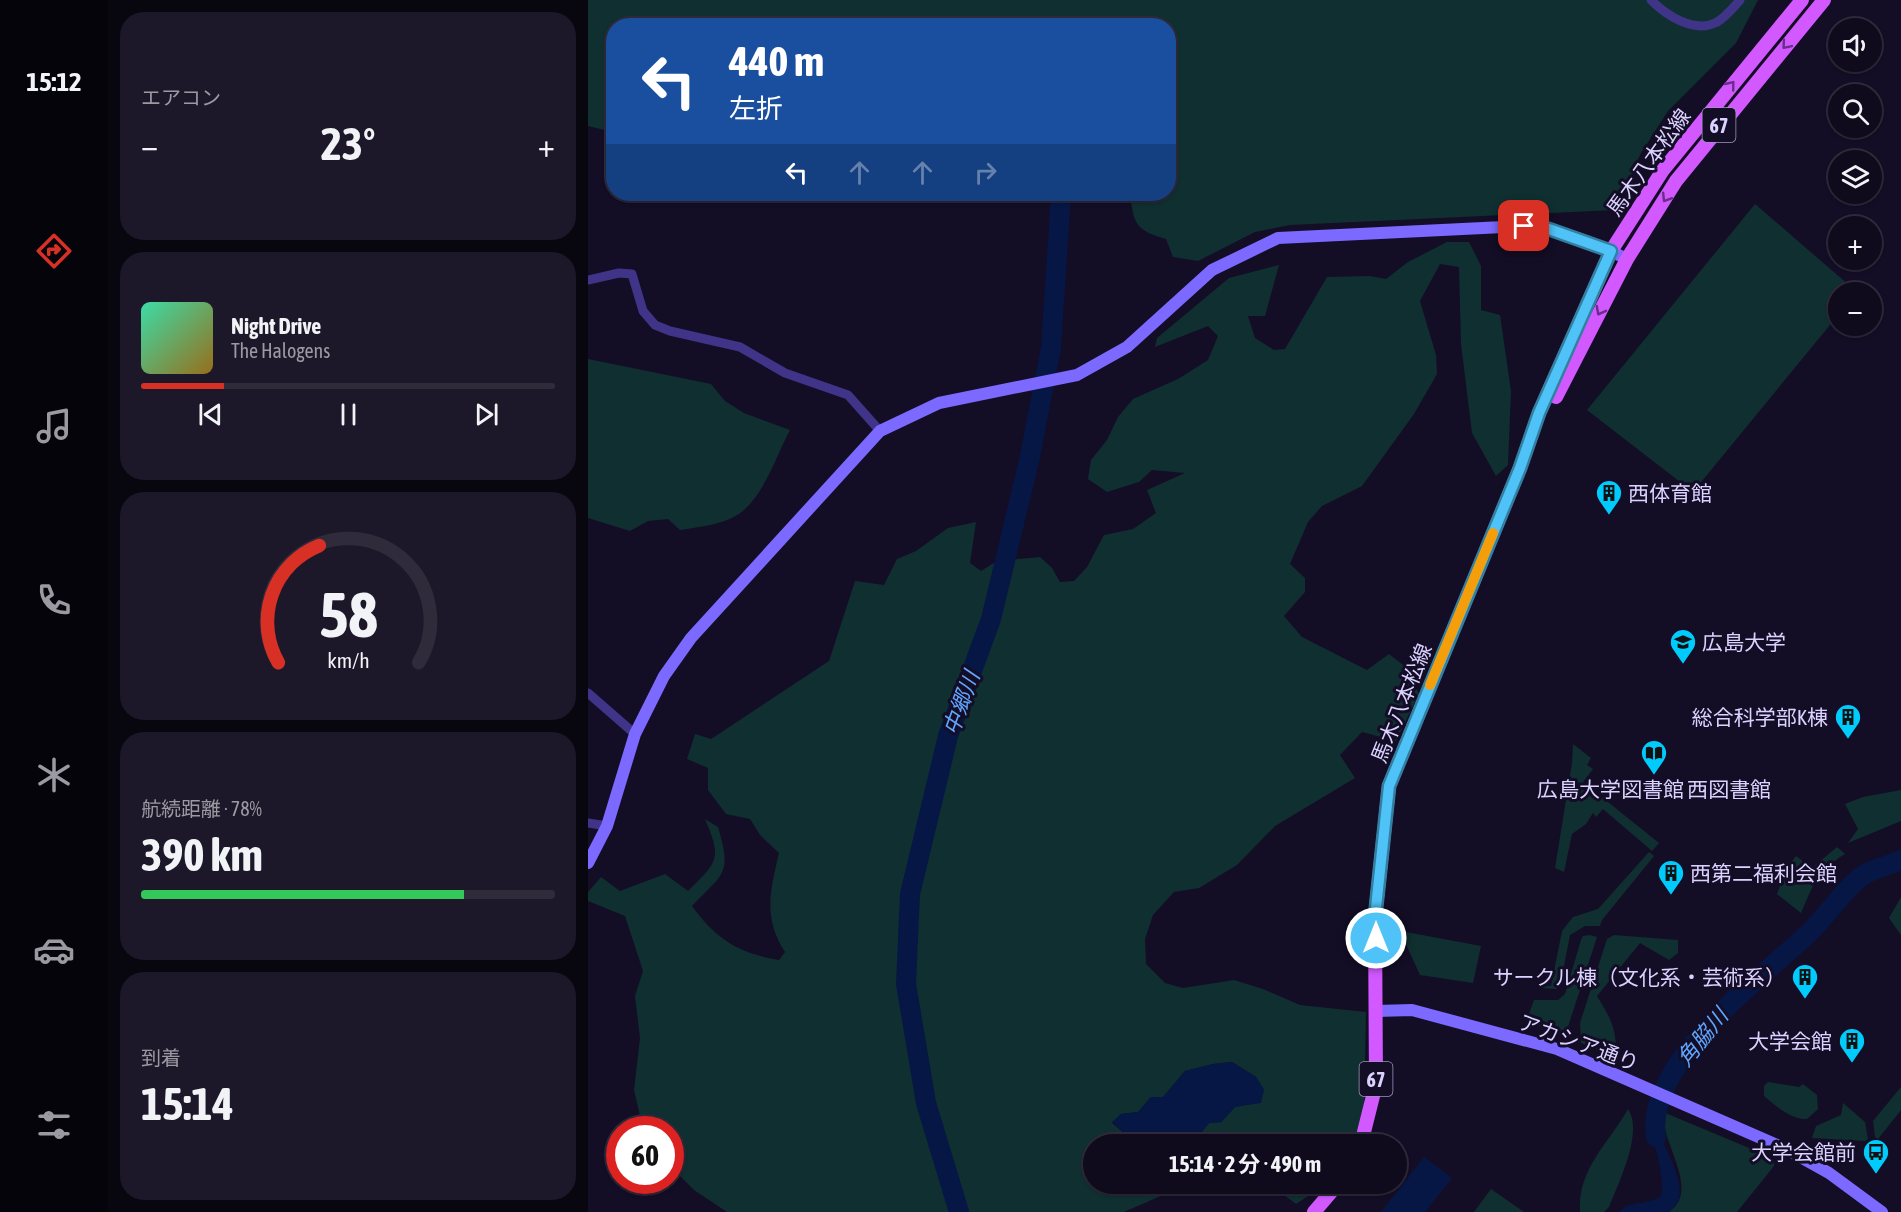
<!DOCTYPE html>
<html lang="ja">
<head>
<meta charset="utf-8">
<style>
  :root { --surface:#0f0a1c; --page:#1d1829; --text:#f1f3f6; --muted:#9b9aa3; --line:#2f2b3b; --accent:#d93025 }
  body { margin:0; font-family:"Asap Condensed","Noto Sans JP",sans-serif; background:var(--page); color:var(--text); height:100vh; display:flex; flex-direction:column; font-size:22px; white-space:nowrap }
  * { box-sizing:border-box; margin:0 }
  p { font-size:20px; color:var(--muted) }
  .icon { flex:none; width:33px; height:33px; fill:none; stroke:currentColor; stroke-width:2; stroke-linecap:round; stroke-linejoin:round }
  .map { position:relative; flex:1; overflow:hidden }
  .sheet { display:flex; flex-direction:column; gap:12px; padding:12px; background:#08060f; width:480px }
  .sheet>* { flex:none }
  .top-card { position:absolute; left:18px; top:18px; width:570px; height:183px; border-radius:24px; box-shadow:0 2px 4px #0004,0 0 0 2px var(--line); background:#1a4fa0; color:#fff; overflow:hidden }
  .fabs { position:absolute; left:1240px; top:18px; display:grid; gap:12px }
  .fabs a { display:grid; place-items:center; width:54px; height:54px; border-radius:50%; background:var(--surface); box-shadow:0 2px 4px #0004,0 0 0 2px var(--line); font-size:30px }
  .speed { position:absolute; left:18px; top:1116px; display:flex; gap:12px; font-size:30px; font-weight:700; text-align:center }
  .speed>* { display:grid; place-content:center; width:78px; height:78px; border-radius:50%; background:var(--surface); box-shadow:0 2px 4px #0004,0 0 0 2px var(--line); line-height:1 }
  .speed .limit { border:9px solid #d22; background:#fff; color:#111 }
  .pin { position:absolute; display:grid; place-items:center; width:51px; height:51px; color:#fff; margin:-26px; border-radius:12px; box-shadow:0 3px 9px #0006 }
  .me { position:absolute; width:66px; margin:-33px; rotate:0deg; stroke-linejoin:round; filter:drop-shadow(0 0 4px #0008) }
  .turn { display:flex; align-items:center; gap:21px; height:126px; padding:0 24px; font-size:27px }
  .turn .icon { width:78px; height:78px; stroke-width:2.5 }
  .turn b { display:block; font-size:42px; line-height:51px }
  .lanes { display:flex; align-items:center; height:57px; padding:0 24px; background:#0003; justify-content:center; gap:30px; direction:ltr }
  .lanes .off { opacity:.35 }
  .big { font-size:45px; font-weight:700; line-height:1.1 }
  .sheet .card { flex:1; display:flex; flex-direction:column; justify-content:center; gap:9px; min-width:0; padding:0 21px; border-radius:24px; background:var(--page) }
  .sheet .dial { align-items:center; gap:0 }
  .dial svg { height:156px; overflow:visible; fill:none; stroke:var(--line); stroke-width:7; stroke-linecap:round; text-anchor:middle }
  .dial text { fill:var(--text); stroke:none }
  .song { display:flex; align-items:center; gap:18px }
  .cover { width:72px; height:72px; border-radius:9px; background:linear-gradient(135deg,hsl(160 70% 55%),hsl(40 70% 35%)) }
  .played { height:6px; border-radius:3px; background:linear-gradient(90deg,var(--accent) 20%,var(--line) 20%) }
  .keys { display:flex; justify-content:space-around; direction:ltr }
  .heat { display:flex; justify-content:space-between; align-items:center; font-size:33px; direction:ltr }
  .charge { height:9px; border-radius:4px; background:linear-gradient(90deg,#34c759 78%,var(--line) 0) }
  .trip { position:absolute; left:495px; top:1134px; width:324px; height:60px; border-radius:30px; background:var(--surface); box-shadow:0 2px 4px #0004,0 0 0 2px var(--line); font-weight:700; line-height:60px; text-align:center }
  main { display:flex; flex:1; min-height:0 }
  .dock { display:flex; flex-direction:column; width:108px; justify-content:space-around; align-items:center; background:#06040b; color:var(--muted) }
  .dock .icon { width:42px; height:42px }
  .dock .active { color:var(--accent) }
  .dock b { font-size:27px; color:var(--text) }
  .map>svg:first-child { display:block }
  .green { fill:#102f31 }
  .water { fill:#061746 }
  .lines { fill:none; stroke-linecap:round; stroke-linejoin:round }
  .river { stroke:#061746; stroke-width:20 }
  .street { stroke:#403489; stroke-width:9 }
  .secondary { stroke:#7c69ff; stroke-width:12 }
  .primary { stroke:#d159ff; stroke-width:14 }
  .oneway { stroke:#692f88 }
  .route-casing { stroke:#337fa1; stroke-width:15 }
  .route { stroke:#4fc3f7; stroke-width:10 }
  .slow { stroke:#f59e0b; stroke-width:10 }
  .labels { text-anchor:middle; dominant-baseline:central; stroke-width:6; stroke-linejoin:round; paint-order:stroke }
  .shield { fill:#140d26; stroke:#a097be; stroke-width:1.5 }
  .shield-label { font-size:20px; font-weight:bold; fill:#dcd2ff }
  .street-label { font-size:21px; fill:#dcd2ff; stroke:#140d26 }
  .poi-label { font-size:21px; fill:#dcd2ff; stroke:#140d26; text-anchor:end }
  .water-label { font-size:22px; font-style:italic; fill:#60a6ff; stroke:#140d26 }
</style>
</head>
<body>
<main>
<nav class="dock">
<b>15:12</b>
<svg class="icon active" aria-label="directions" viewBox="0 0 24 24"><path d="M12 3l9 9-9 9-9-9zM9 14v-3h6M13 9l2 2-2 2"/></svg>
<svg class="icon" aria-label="music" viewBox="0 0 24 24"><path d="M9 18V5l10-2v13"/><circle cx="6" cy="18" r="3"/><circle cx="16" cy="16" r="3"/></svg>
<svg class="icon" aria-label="phone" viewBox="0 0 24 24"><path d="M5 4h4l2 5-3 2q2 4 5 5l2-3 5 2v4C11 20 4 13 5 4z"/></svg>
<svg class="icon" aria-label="climate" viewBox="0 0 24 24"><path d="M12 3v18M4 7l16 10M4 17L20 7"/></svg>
<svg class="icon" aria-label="car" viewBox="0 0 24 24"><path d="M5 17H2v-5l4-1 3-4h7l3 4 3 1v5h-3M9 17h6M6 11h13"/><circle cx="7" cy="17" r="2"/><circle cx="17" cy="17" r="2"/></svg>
<svg class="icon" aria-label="filters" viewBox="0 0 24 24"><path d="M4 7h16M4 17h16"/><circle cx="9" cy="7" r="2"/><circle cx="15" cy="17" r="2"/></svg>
</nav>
<section class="sheet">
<div class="card"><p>エアコン</p>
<div class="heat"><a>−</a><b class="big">23°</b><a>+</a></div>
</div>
<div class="card">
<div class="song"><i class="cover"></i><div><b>Night Drive</b><p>The Halogens</p></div></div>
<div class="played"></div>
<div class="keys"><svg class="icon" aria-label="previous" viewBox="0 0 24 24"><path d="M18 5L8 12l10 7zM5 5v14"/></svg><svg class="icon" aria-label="pause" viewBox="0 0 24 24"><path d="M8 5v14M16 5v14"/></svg><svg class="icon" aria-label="next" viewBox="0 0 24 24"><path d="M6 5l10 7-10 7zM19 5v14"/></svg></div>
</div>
<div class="card dial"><svg viewBox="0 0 100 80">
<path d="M14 69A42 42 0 1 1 86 69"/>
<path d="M14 69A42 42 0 0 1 35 9" stroke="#d93025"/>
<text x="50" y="56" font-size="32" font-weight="700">58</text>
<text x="50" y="72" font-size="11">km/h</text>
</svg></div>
<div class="card"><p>航続距離 · 78%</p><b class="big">390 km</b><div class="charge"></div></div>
<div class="card"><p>到着</p><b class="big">15:14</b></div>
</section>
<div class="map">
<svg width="1313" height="1212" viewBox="0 0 1313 1212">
  <rect width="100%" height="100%" fill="#140d26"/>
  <g class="green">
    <path d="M0,0H1170L1148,43L1080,111L1053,153L1027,210L702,225L667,232L610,261L585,257L578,239C547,230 546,224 542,194H580V26H26L25,132L0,126Z"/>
    <polygon points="1167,204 1269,292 1251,292 1251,314 1105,492 999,410"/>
    <path d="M859,242H881L893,266V310L912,315L923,391L920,465L908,476L884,433L873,344L871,267L852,264L832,301L848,355L849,374L826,414L774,486L734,506L720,522L702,564L717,578V592L696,616L714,637L779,670L801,654L819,668L831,694L808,741L774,732L752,755L767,778L687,826L649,865L611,888L586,892L565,915L557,939L558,964L577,983L595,988L646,980L675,989L712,1005L778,1012L776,1110L765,1144H604L621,1123L633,1122L647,1107L676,1090L668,1077L644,1062L625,1064L597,1071L575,1097H563L550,1112L533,1114L524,1123L549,1144H506V1184H600L536,1212H139L106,1190L83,1167L82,1130L55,1129L46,1090L52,1038L47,996L55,971L37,916L0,901V892L13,877L32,891L77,874L100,891C130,861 134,859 117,819L130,827C144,874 136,873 104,906C128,939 150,953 191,960L197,952C175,918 182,891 191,853L172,835L162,819L138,814L120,790V768L99,759L107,734L123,739L241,661L267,581L296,585L309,559L328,551L360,528L388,522L382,563L393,571L409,561L452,557L464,568L472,582L486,581L499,567L516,535L545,529L568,513L559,490L597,473L564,470L551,482L519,492L500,479L503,460L519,440L530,417L545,399L590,379L620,360L630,336L620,326L567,347L569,338L641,278L691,265L677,316H660L667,338L686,350L697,349L739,277L782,276L798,279L820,262Z"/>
    <path d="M0,359L123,384L137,401L156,413L202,430C188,456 176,496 151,514C134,525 111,527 92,530L80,519L60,521L42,531L0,518Z"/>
    <polygon points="985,744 1003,758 999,765 1005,769 995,782 1071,843 1064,851 1015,809 1008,817 1005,813 998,824 984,834 976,872 967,868 984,763"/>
    <polygon points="1313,790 1313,821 1260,843 1270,829 1257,804 1275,797"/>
    <path d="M1249,847L1257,854C1228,872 1226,884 1213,913L1189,894L1199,867L1208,856L1224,868Z"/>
    <polygon points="1061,852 1066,856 1014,920 1012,926 997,926 982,935 972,986 968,989 950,988 950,985 963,986 974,931 985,917 1010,909"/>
    <polygon points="1313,897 1313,935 1301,918"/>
    <polygon points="818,932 893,946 885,983 832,975 816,940"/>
    <polygon points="1002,935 1009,937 977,1036 950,1026 941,1014 946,1000 970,1000 977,994 993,940 995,936"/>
    <path d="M1026,935L1090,940V953L1081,960L1052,943L1009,996C1020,1014 1027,1025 1028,1046L1019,1054L993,1043L992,1023L1019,939Z"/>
    <path d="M1180,1082L1211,1087L1215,1084L1229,1095L1230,1109L1219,1119C1202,1119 1188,1106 1176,1096V1086Z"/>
    <polygon points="1313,1087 1313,1110 1290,1139 1287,1137 1285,1121"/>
    <polygon points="1255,1103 1277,1122 1280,1139 1277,1141 1224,1138 1228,1126 1253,1115"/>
    <path d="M1040,1109C1056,1132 1030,1184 1021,1207L1016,1212H992C989,1169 1021,1143 1040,1109Z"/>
    <path d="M1075,1112L1185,1158L1186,1166L1149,1212H1081C1113,1190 1074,1146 1075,1112Z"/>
    <polygon points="707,1184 738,1184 708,1204 695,1194"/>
    <polygon points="903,1189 936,1212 886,1212"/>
  </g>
  <g class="water">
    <polygon points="644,1062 668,1077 676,1090 673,1103 647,1107 633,1122 621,1123 604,1144 549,1144 524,1122 533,1114 550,1112 563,1097 575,1097 597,1071 625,1064"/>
    <path d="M1065,1108L1071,1112C1071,1119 1071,1128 1073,1135C1078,1154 1109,1200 1079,1212C1070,1212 1043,1212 1031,1212C1044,1199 1060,1206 1073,1196C1078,1164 1059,1141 1065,1108Z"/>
    <polygon points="836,1157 864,1178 837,1212 793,1212"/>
  </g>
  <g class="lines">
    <g class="river">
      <path d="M1068,1137C1056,1064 1174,977 1222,932C1239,915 1253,894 1271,878C1282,869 1300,866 1313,860"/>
      <polyline points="371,1212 338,1103 318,984 322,894 360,736 403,619 441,461 463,348 473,194"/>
    </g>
    <g class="street">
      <path d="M1063,0C1078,15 1105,33 1127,23C1136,19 1146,7 1152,0"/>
      <polyline points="0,280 31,273 44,274 55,311 67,325 82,331 152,347 197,373 260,395 292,431"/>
      <polyline points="0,693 47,734"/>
      <polyline points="0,823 19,826"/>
    </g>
    <g class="secondary">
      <path d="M0,863L19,826L47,734L76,676L103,638L292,431L351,403L489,375L539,347L624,270L690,238L936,226C972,229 1007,243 1039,259"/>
      <polyline points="788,1011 824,1010 969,1049 1198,1149 1241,1173 1294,1212"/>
    </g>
    <g class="primary">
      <polyline points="968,397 1039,259 1088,181 1236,0"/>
      <polyline points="773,1144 788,1084 787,917 801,786 932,468 951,413 1023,251 1075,170 1214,0"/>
      <polyline points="726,1212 750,1184"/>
    </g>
  </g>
  <defs><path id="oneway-chevron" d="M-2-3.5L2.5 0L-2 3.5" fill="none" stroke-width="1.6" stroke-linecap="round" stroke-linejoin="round" transform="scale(1.5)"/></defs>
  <g class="oneway">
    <use href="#oneway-chevron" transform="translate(1198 45) rotate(130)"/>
    <use href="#oneway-chevron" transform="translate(1143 85) rotate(-51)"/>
    <use href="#oneway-chevron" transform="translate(1078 198) rotate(122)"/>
    <use href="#oneway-chevron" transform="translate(1012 311) rotate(118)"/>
  </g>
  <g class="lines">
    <g class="route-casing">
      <polyline id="route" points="788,938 787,917 801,786 932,468 951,413 1023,251 958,228 936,226"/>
    </g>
    <use href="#route" class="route"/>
    <polyline class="slow" points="842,685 905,533"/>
  </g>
  <defs>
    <g id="building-pin" transform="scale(1.35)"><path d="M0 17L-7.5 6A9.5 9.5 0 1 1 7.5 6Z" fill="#00cbfd" stroke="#140d26"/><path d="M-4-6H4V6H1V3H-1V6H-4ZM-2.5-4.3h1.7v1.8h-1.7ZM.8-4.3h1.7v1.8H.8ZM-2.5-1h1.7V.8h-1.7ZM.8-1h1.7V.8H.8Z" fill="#111"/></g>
    <g id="university-pin" transform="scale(1.35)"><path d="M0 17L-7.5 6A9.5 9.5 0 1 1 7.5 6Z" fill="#00cbfd" stroke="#140d26"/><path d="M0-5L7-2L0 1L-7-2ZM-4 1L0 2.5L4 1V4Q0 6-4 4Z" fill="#111"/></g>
    <g id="library-pin" transform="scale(1.35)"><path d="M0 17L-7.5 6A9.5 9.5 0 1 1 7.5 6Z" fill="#00cbfd" stroke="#140d26"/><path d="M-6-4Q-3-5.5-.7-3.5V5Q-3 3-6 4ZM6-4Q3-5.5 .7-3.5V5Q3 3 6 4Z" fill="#111"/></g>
    <g id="bus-pin" transform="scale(1.35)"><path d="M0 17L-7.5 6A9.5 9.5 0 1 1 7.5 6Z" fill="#00cbfd" stroke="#140d26"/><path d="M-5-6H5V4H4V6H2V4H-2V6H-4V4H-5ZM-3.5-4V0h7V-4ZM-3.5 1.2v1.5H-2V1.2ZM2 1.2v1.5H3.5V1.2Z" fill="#111"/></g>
  </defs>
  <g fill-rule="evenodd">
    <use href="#building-pin" x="1021" y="493"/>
    <use href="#university-pin" x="1095" y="642"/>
    <use href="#building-pin" x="1260" y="717"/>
    <use href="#library-pin" x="1066" y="753"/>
    <use href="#building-pin" x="1083" y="873"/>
    <use href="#building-pin" x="1217" y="977"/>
    <use href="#building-pin" x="1264" y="1041"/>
    <use href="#bus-pin" x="1288" y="1152"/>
  </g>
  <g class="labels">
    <g class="shield">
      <rect x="1114.5" y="108" width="33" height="34" rx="4.5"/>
      <rect x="771.5" y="1062" width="33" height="34" rx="4.5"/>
    </g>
    <g class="shield-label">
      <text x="1131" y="125">67</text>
      <text x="788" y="1079">67</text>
    </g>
    <g class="street-label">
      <text transform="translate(1060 162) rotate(-54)">馬木八本松線</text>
      <text transform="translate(813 703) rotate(-68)">馬木八本松線</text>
      <text transform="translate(991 1042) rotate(20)">アカシア通り</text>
    </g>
    <g class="poi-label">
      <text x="1040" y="493" text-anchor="start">西体育館</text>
      <text x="1114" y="642" text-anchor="start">広島大学</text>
      <text x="1240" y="717">総合科学部K棟</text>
      <text x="1066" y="789" text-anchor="middle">広島大学図書館 西図書館</text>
      <text x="1102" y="873" text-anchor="start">西第二福利会館</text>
      <text x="1198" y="977">サークル棟（文化系・芸術系）</text>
      <text x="1244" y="1041">大学会館</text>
      <text x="1268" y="1152">大学会館前</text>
    </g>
    <g class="water-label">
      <text transform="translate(373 703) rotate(-70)">中郷川</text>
      <text transform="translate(1114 1037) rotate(-51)">角脇川</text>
    </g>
  </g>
</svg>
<div class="fabs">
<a><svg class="icon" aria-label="sound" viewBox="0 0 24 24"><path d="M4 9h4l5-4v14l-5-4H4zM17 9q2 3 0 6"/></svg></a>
<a><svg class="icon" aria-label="search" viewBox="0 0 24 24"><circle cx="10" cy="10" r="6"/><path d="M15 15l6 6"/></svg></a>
<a><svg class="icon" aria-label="layers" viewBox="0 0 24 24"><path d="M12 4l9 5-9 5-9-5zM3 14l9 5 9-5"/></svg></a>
<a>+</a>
<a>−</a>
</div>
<div class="speed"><div class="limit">60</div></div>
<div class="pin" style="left:936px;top:226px;background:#d93025"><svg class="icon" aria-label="arrive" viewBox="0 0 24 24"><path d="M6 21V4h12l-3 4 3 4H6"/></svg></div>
<svg class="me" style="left:788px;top:938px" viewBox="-20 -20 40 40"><circle r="17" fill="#4fc3f7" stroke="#fff" stroke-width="3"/><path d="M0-11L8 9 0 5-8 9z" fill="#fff"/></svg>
<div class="trip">15:14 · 2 分 · 490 m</div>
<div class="top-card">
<div class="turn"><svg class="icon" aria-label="left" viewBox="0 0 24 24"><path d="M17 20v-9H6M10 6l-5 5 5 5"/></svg><div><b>440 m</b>左折</div></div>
<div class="lanes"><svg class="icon" aria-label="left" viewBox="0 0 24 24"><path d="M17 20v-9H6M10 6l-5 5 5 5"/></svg><svg class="icon off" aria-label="ahead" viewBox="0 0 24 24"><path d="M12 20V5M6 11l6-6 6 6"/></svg><svg class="icon off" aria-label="ahead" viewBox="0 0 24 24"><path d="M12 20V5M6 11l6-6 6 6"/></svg><svg class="icon off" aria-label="right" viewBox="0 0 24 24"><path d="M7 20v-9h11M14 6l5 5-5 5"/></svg></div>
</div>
</div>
</main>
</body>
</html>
